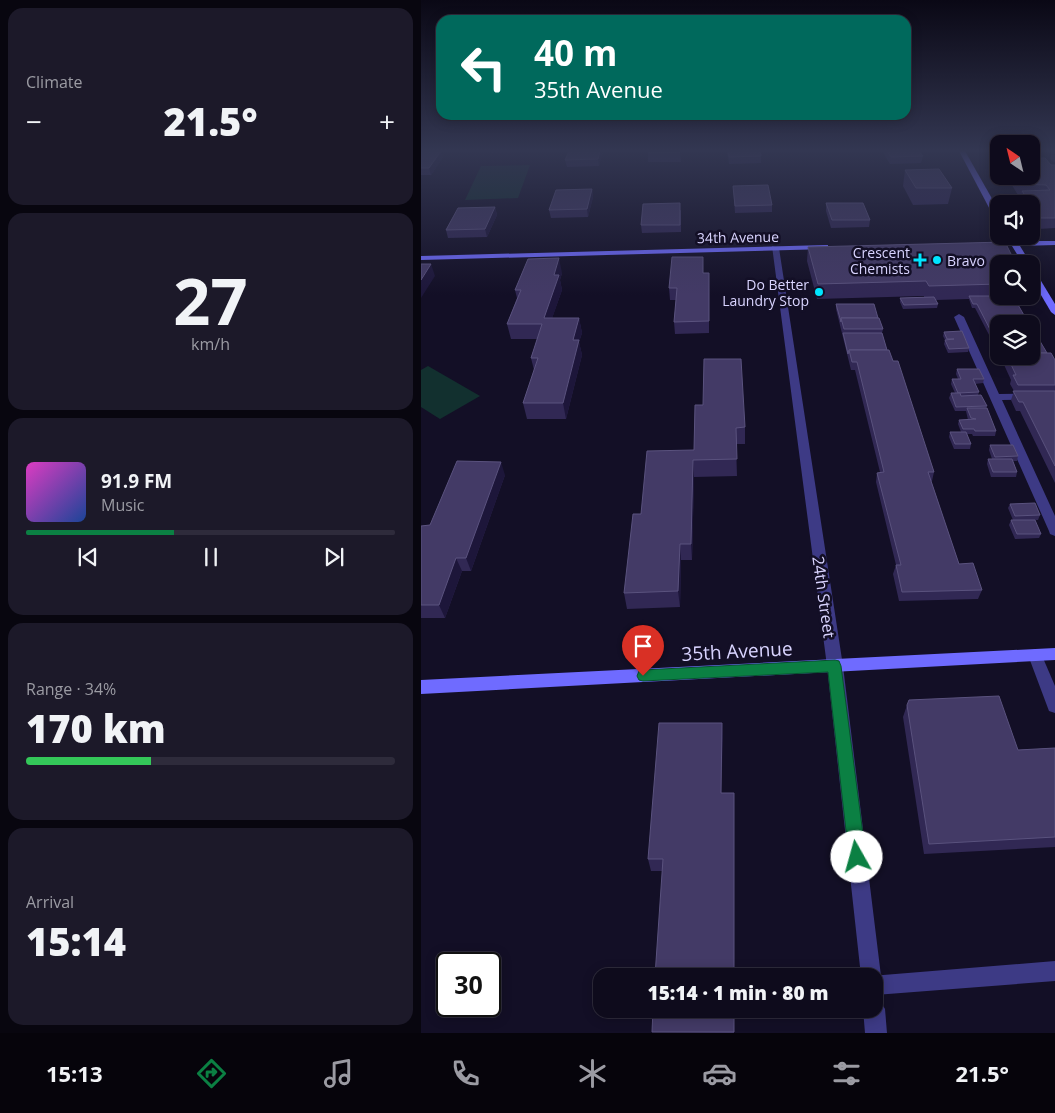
<!DOCTYPE html>
<html lang="en">
<head>
<meta charset="utf-8">
<style>
  :root { --surface:#0e0b1c; --page:#1c1929; --text:#f1f3f6; --muted:#9b9ba3; --line:#2e2b3b; --accent:#0b8043 }
  body { margin:0; font-family:"Open Sans",sans-serif; background:var(--page); color:var(--text); height:100vh; display:flex; flex-direction:column; font-size:19px; white-space:nowrap }
  * { box-sizing:border-box; margin:0 }
  p { font-size:16px; color:var(--muted) }
  .icon { flex:none; width:28px; height:28px; fill:none; stroke:currentColor; stroke-width:2; stroke-linecap:round; stroke-linejoin:round }
  .map { position:relative; flex:1; overflow:hidden }
  .drawer { display:flex; flex-direction:column; gap:8px; padding:8px; background:#08060f; width:421px }
  .drawer>* { flex:none }
  .banner { position:absolute; left:15px; top:15px; width:475px; height:105px; border-radius:15px; box-shadow:0 2px 12px #0003,0 0 0 1px var(--line); background:#00695c; color:#fff; overflow:hidden }
  .needle { width:32px; rotate:325deg }
  .fabs { position:absolute; left:569px; top:135px; display:grid; gap:10px }
  .fabs a { display:grid; place-items:center; width:50px; height:50px; border-radius:10px; background:var(--surface); box-shadow:0 2px 12px #0003,0 0 0 1px var(--line); font-size:25px }
  .speed { position:absolute; left:15px; top:952px; display:flex; gap:10px; font-size:25px; font-weight:700; text-align:center }
  .speed>* { display:grid; place-content:center; width:65px; height:65px; border-radius:50%; background:var(--surface); box-shadow:0 2px 12px #0003,0 0 0 1px var(--line); line-height:1 }
  .speed .limit { border:2px solid #111; border-radius:8px; background:#fff; color:#111 }
  .pin { position:absolute; display:grid; place-items:center; width:42px; height:42px; color:#fff; margin:-51px -21px; border-radius:50% 50% 50% 0; rotate:-45deg; box-shadow:0 0 5px #0007 }
  .pin .icon { rotate:45deg }
  .me { position:absolute; width:55px; margin:-28px; rotate:353deg; stroke-linejoin:round; filter:drop-shadow(0 0 4px #0008) }
  .turn { display:flex; align-items:center; gap:18px; height:105px; padding:0 15px; font-size:22px }
  .turn .icon { width:65px; height:65px; stroke-width:2.5 }
  .turn b { display:block; font-size:35px; line-height:42px }
  .big { font-size:38px; font-weight:800; line-height:1.1 }
  .drawer .tile { flex:1; display:flex; flex-direction:column; justify-content:center; gap:8px; min-width:0; padding:0 18px; border-radius:15px; background:var(--page) }
  .drawer .dial { align-items:center; gap:0 }
  .dial b { font-size:65px; line-height:1 }
  .song { display:flex; align-items:center; gap:15px }
  .cover { width:60px; height:60px; border-radius:8px; background:linear-gradient(135deg,hsl(310 70% 55%),hsl(220 70% 35%)) }
  .played { height:5px; border-radius:2px; background:linear-gradient(90deg,var(--accent) 40%,var(--line) 40%) }
  .keys { display:flex; justify-content:space-around; direction:ltr }
  .heat { display:flex; justify-content:space-between; align-items:center; font-size:28px; direction:ltr }
  .charge { height:8px; border-radius:4px; background:linear-gradient(90deg,#34c759 34%,var(--line) 0) }
  .trip { position:absolute; left:172px; top:968px; width:290px; height:50px; border-radius:15px; background:var(--surface); box-shadow:0 2px 12px #0003,0 0 0 1px var(--line); font-weight:800; line-height:50px; text-align:center }
  .tabs { display:flex; height:80px; justify-content:space-around; align-items:center; background:#06040b; color:var(--muted) }
  .tabs .icon { width:35px; height:35px }
  .tabs .on { color:var(--accent) }
  .tabs b { font-size:22px; color:var(--text) }
  main { display:flex; flex:1; min-height:0 }
  .map>svg:first-child { display:block }
  .green { fill:#12302f }
  .lines { fill:none; stroke-linecap:round; stroke-linejoin:round }
  .lane { fill:#3d3a85; fill-rule:evenodd }
  .street { fill:#3d3a85; fill-rule:evenodd }
  .secondary { fill:#6f6bff; fill-rule:evenodd }
  .wall { fill:#312854 }
  .shaded-wall { fill:#1d163a }
  .building { fill:#433a66; stroke:#5a527e }
  .route { fill:#0b8043; stroke:#07532c }
  .poi-dot { fill:#00e5ff; stroke:#130f26; stroke-width:2 }
  .labels { text-anchor:middle; dominant-baseline:central; stroke-width:5; stroke-linejoin:round; paint-order:stroke }
  .far-street-label { font-size:14px; fill:#d9d4ff; stroke:#130f26 }
  .far-poi-label { font-size:14px; fill:#d9d4ff; stroke:#130f26; text-anchor:end }
  .street-label { font-size:16px; fill:#d9d4ff; stroke:#130f26 }
  .near-street-label { font-size:19px; fill:#d9d4ff; stroke:#130f26 }
</style>
</head>
<body>
<main>
<section class="drawer">
<div class="tile"><p>Climate</p>
<div class="heat"><a>−</a><b class="big">21.5°</b><a>+</a></div>
</div>
<div class="tile dial"><b>27</b><p>km/h</p></div>
<div class="tile">
<div class="song"><i class="cover"></i><div><b>91.9 FM</b><p>Music</p></div></div>
<div class="played"></div>
<div class="keys"><svg class="icon" aria-label="previous" viewBox="0 0 24 24"><path d="M18 5L8 12l10 7zM5 5v14"/></svg><svg class="icon" aria-label="pause" viewBox="0 0 24 24"><path d="M8 5v14M16 5v14"/></svg><svg class="icon" aria-label="next" viewBox="0 0 24 24"><path d="M6 5l10 7-10 7zM19 5v14"/></svg></div>
</div>
<div class="tile"><p>Range · 34%</p><b class="big">170 km</b><div class="charge"></div></div>
<div class="tile"><p>Arrival</p><b class="big">15:14</b></div>
</section>
<div class="map">
<svg width="634" height="1033" viewBox="0 0 634 1033">
  <rect width="100%" height="100%" fill="#130f26"/>
  <g class="green">
    <polygon points="109,165 97,198 44,200 60,166"/>
    <polygon points="7,366 59,396 19,419 0,407 0,370"/>
  </g>
  <g class="lines">
    <g class="lane">
      <polygon points="538,314 543,317 578,394 634,393 634,399 581,400 634,516 634,536 629,534 628,531 533,317"/>
      <polygon points="614,649 619,651 634,686 634,713 628,711 607,655 609,651"/>
      <polygon points="634,961 634,981 454,995 454,976 450,976"/>
    </g>
    <g class="street">
      <polygon points="351,246 358,248 422,666 460,976 457,983 454,985 454,976 440,976 406,666"/>
      <polygon points="454,999 460,1002 464,1009 466,1033 444,1033 442,1009 454,1009"/>
    </g>
    <g class="secondary">
      <polygon points="538,151 544,151 578,211 578,221 574,219"/>
      <polygon points="587,236 593,236 596,241 634,241 634,245 599,246 610,264 602,264 591,246 569,246 565,244 569,242 588,241"/>
      <polygon points="404,245 407,245 407,249 0,260 0,256"/>
      <polygon points="610,269 614,271 634,304 634,315 630,312 610,278"/>
      <polygon points="634,648 634,660 0,694 0,680"/>
    </g>
  </g>
  <g class="wall">
    <polygon points="0,151 22,157 10,175 0,175"/>
    <polygon points="71,151 104,151 103,152 71,153"/>
    <polygon points="182,151 178,166 146,167 144,160"/>
    <polygon points="227,151 259,151 260,162 227,162"/>
    <polygon points="306,151 339,151 340,156 340,163 308,164"/>
    <polygon points="461,151 498,151 502,156 500,163 469,164"/>
    <polygon points="570,151 578,151 578,163 576,163 569,152"/>
    <polygon points="610,151 619,152 618,158 630,165 634,165 634,228 617,229 610,219 610,204 600,204 598,202 600,195 597,195 589,182 590,178 586,177 585,176 610,176"/>
    <polygon points="628,151 634,151 634,154 631,154"/>
    <polygon points="630,155 634,155 634,163 629,159"/>
    <polygon points="484,170 531,188 527,204 492,205 482,186"/>
    <polygon points="312,186 351,205 351,212 314,213"/>
    <polygon points="171,189 172,197 167,217 130,218 128,210"/>
    <polygon points="405,203 449,220 448,227 410,228 405,211"/>
    <polygon points="74,207 76,215 66,237 27,238 25,230"/>
    <polygon points="260,210 260,232 221,233 220,225"/>
    <polygon points="387,247 578,264 578,296 602,296 601,298 593,298 578,324 578,354 554,308 551,308 548,299 515,300 517,304 516,308 482,309 479,302 479,298 503,297 503,296 396,299 386,261"/>
    <polygon points="141,273 139,280 141,290 131,318 158,318 161,333 158,342 161,355 145,419 106,419 102,403 113,370 110,358 116,339 90,339 86,324 96,298 94,290"/>
    <polygon points="282,273 288,273 288,333 254,334 253,322 255,300 249,300 248,288"/>
    <polygon points="415,304 457,318 462,329 461,333 466,350 472,361 513,472 511,481 510,481 538,564 561,590 557,599 478,601 472,574 475,565 455,482 456,473 459,472 434,370 430,370 415,309"/>
    <polygon points="523,332 548,348 547,352 527,353 523,344 524,340 522,336"/>
    <polygon points="626,353 634,360 634,483 599,411 595,411 590,400 593,391 589,384 590,380 579,356 610,356"/>
    <polygon points="536,369 563,379 562,383 554,384 558,392 557,395 566,406 565,408 575,431 574,436 552,436 551,434 546,434 550,444 549,449 533,449 528,437 529,432 540,432 537,424 538,420 547,420 545,411 534,411 528,398 530,393 534,393 530,384 531,379 537,379 535,374"/>
    <polygon points="274,405 324,427 324,444 315,444 316,476 273,477 271,560 260,560 259,607 206,609 203,593 220,514 273,450"/>
    <polygon points="569,445 597,456 596,461 592,461 596,472 595,477 570,477 566,464 567,459 571,459 568,450"/>
    <polygon points="84,475 50,571 41,571 24,618 0,618 0,526 9,525"/>
    <polygon points="589,504 619,515 617,520 614,520 620,534 618,538 594,539 588,525 590,520 592,520 587,508"/>
    <polygon points="486,705 597,750 634,748 634,847 503,854 482,717"/>
    <polygon points="302,738 241,871 230,871 227,859"/>
    <polygon points="313,1009 313,1033 231,1032"/>
  </g>
  <g class="shaded-wall">
    <polygon points="20,151 22,157 10,175 8,168"/>
    <polygon points="179,151 182,151 178,166 177,159"/>
    <polygon points="171,189 172,197 167,217 166,209"/>
    <polygon points="74,207 76,215 66,237 64,229"/>
    <polygon points="138,258 141,273 139,280 141,290 126,333 123,318 133,275"/>
    <polygon points="10,264 14,276 0,298 0,280"/>
    <polygon points="158,318 161,333 158,342 161,355 145,419 142,403 152,340"/>
    <polygon points="272,460 273,477 271,560 270,544"/>
    <polygon points="80,462 84,475 50,571 45,558"/>
    <polygon points="259,544 260,560 259,607 257,591"/>
    <polygon points="35,558 41,571 24,618 18,605"/>
    <polygon points="301,723 302,738 300,807 300,793"/>
  </g>
  <g class="building">
    <polygon points="0,151 20,151 8,168 0,168"/>
    <polygon points="148,151 179,151 177,159 144,160"/>
    <polygon points="227,151 259,151 259,152 227,153"/>
    <polygon points="307,151 339,151 340,156 308,157"/>
    <polygon points="466,151 498,151 502,156 470,157"/>
    <polygon points="610,151 619,151 619,152 612,152 617,158 624,158 630,165 634,165 634,218 620,218 601,191 629,190 625,185 600,184 594,176 610,176"/>
    <polygon points="518,169 531,188 495,188 484,170"/>
    <polygon points="347,185 351,205 314,206 312,186"/>
    <polygon points="171,189 166,209 128,210 135,190"/>
    <polygon points="259,203 259,225 220,225 222,204"/>
    <polygon points="405,203 442,203 449,220 411,220"/>
    <polygon points="74,207 64,229 25,230 37,208"/>
    <polygon points="584,242 595,264 578,264 578,284 508,286 505,281 397,284 387,247"/>
    <polygon points="251,257 282,257 282,273 288,273 288,321 253,322 256,288 248,288"/>
    <polygon points="138,258 133,275 138,275 123,318 158,318 152,340 158,340 142,403 102,403 117,358 110,358 121,324 86,324 100,290 94,290 107,259"/>
    <polygon points="0,264 10,264 0,280"/>
    <polygon points="548,296 592,296 608,324 578,324 578,347 556,304 552,304"/>
    <polygon points="513,297 517,304 483,305 479,298"/>
    <polygon points="415,304 453,304 457,318 420,318 420,322"/>
    <polygon points="420,318 458,318 462,329 423,329"/>
    <polygon points="610,326 626,353 610,353"/>
    <polygon points="541,331 548,348 528,349 524,340 533,339 526,339 523,332"/>
    <polygon points="422,333 461,333 466,350 428,350 427,354"/>
    <polygon points="428,350 468,350 472,361 477,361 513,472 507,472 538,564 552,563 561,590 481,592 475,565 480,565 456,473 463,472 436,362 431,362"/>
    <polygon points="610,353 630,353 634,360 634,385 597,385 592,375 595,375 586,356 610,356"/>
    <polygon points="283,359 320,359 324,427 315,428 316,459 272,460 270,544 259,544 257,591 203,593 212,514 220,514 226,451 273,450 274,405 282,405"/>
    <polygon points="536,369 558,369 563,379 552,379 558,392 537,393 531,379 540,379"/>
    <polygon points="592,391 634,391 634,466 602,402 598,402"/>
    <polygon points="530,393 539,393 540,396 560,395 566,406 535,407"/>
    <polygon points="546,408 566,408 575,431 554,431 553,429 542,429 538,420 555,419 550,418"/>
    <polygon points="529,432 545,432 550,444 534,444"/>
    <polygon points="569,445 592,445 597,456 574,457"/>
    <polygon points="567,459 591,459 596,472 572,472"/>
    <polygon points="36,461 80,462 45,558 35,558 18,605 0,605 0,526 9,525"/>
    <polygon points="614,503 619,515 594,516 589,504"/>
    <polygon points="590,520 614,520 620,534 596,534"/>
    <polygon points="578,696 597,750 634,748 634,837 508,844 486,705 488,700"/>
    <polygon points="238,723 301,723 300,793 313,793 313,976 234,976 242,859 227,859"/>
    <polygon points="232,1009 313,1009 313,1032 231,1032"/>
  </g>
  <linearGradient id="sky" x2="0" y2="1"><stop stop-color="#0a0815"/><stop offset="0.51" stop-color="#333752"/><stop offset="1" stop-color="#333752" stop-opacity="0"/></linearGradient>
  <rect width="634" height="295" fill="url(#sky)"/>
  <polygon class="route" points="414,660 418,661 420,666 445,857 442,863 436,866 430,863 428,857 407,672 222,681 218,680 216,676 218,671 222,670"/>
  <g class="poi-dot">
    <path d="M496.5 252.5h5v5h5v5h-5v5h-5v-5h-5v-5h5z"/>
    <circle cx="516" cy="260" r="5"/>
    <circle cx="398" cy="292" r="5"/>
  </g>
  <g class="labels">
    <g class="far-street-label">
      <text transform="translate(317 237) rotate(-1)">34th Avenue</text>
    </g>
    <g class="far-poi-label">
      <text x="489" y="252">Crescent<tspan x="489" dy="16">Chemists</tspan></text>
      <text x="526" y="260" text-anchor="start">Bravo</text>
      <text x="388" y="284">Do Better<tspan x="388" dy="16">Laundry Stop</tspan></text>
    </g>
    <g class="street-label">
      <text transform="translate(403 597) rotate(82)">24th Street</text>
    </g>
    <g class="near-street-label">
      <text transform="translate(316 651) rotate(-3)">35th Avenue</text>
    </g>
  </g>
</svg>
<div class="fabs">
<a><svg class="needle" viewBox="-14 -14 28 28"><path d="M0-13l5 13h-10z" fill="#e53935"/><path d="M0 13l5-13h-10z" fill="#9b9ba3"/></svg></a>
<a><svg class="icon" aria-label="sound" viewBox="0 0 24 24"><path d="M4 9h4l5-4v14l-5-4H4zM17 9q2 3 0 6"/></svg></a>
<a><svg class="icon" aria-label="search" viewBox="0 0 24 24"><circle cx="10" cy="10" r="6"/><path d="M15 15l6 6"/></svg></a>
<a><svg class="icon" aria-label="layers" viewBox="0 0 24 24"><path d="M12 4l9 5-9 5-9-5zM3 14l9 5 9-5"/></svg></a>
</div>
<div class="speed"><div class="limit">30</div></div>
<div class="pin" style="left:222px;top:676px;background:#d93025"><svg class="icon" aria-label="arrive" viewBox="0 0 24 24"><path d="M6 21V4h12l-3 4 3 4H6"/></svg></div>
<svg class="me" style="left:436px;top:857px" viewBox="-20 -20 40 40"><circle r="19" fill="#fff"/><path d="M0-13L10 11 0 6-10 11z" fill="#0b8043"/></svg>
<div class="trip">15:14 · 1 min · 80 m</div>
<div class="banner">
<div class="turn"><svg class="icon" aria-label="left" viewBox="0 0 24 24"><path d="M17 20v-9H6M10 6l-5 5 5 5"/></svg><div><b>40 m</b>35th Avenue</div></div>
</div>
</div>
</main>
<nav class="tabs">
<b>15:13</b>
<svg class="icon on" aria-label="directions" viewBox="0 0 24 24"><path d="M12 3l9 9-9 9-9-9zM9 14v-3h6M13 9l2 2-2 2"/></svg>
<svg class="icon" aria-label="music" viewBox="0 0 24 24"><path d="M9 18V5l10-2v13"/><circle cx="6" cy="18" r="3"/><circle cx="16" cy="16" r="3"/></svg>
<svg class="icon" aria-label="phone" viewBox="0 0 24 24"><path d="M5 4h4l2 5-3 2q2 4 5 5l2-3 5 2v4C11 20 4 13 5 4z"/></svg>
<svg class="icon" aria-label="climate" viewBox="0 0 24 24"><path d="M12 3v18M4 7l16 10M4 17L20 7"/></svg>
<svg class="icon" aria-label="car" viewBox="0 0 24 24"><path d="M5 17H2v-5l4-1 3-4h7l3 4 3 1v5h-3M9 17h6M6 11h13"/><circle cx="7" cy="17" r="2"/><circle cx="17" cy="17" r="2"/></svg>
<svg class="icon" aria-label="filters" viewBox="0 0 24 24"><path d="M4 7h16M4 17h16"/><circle cx="9" cy="7" r="2"/><circle cx="15" cy="17" r="2"/></svg>
<b>21.5°</b>
</nav>
</body>
</html>
